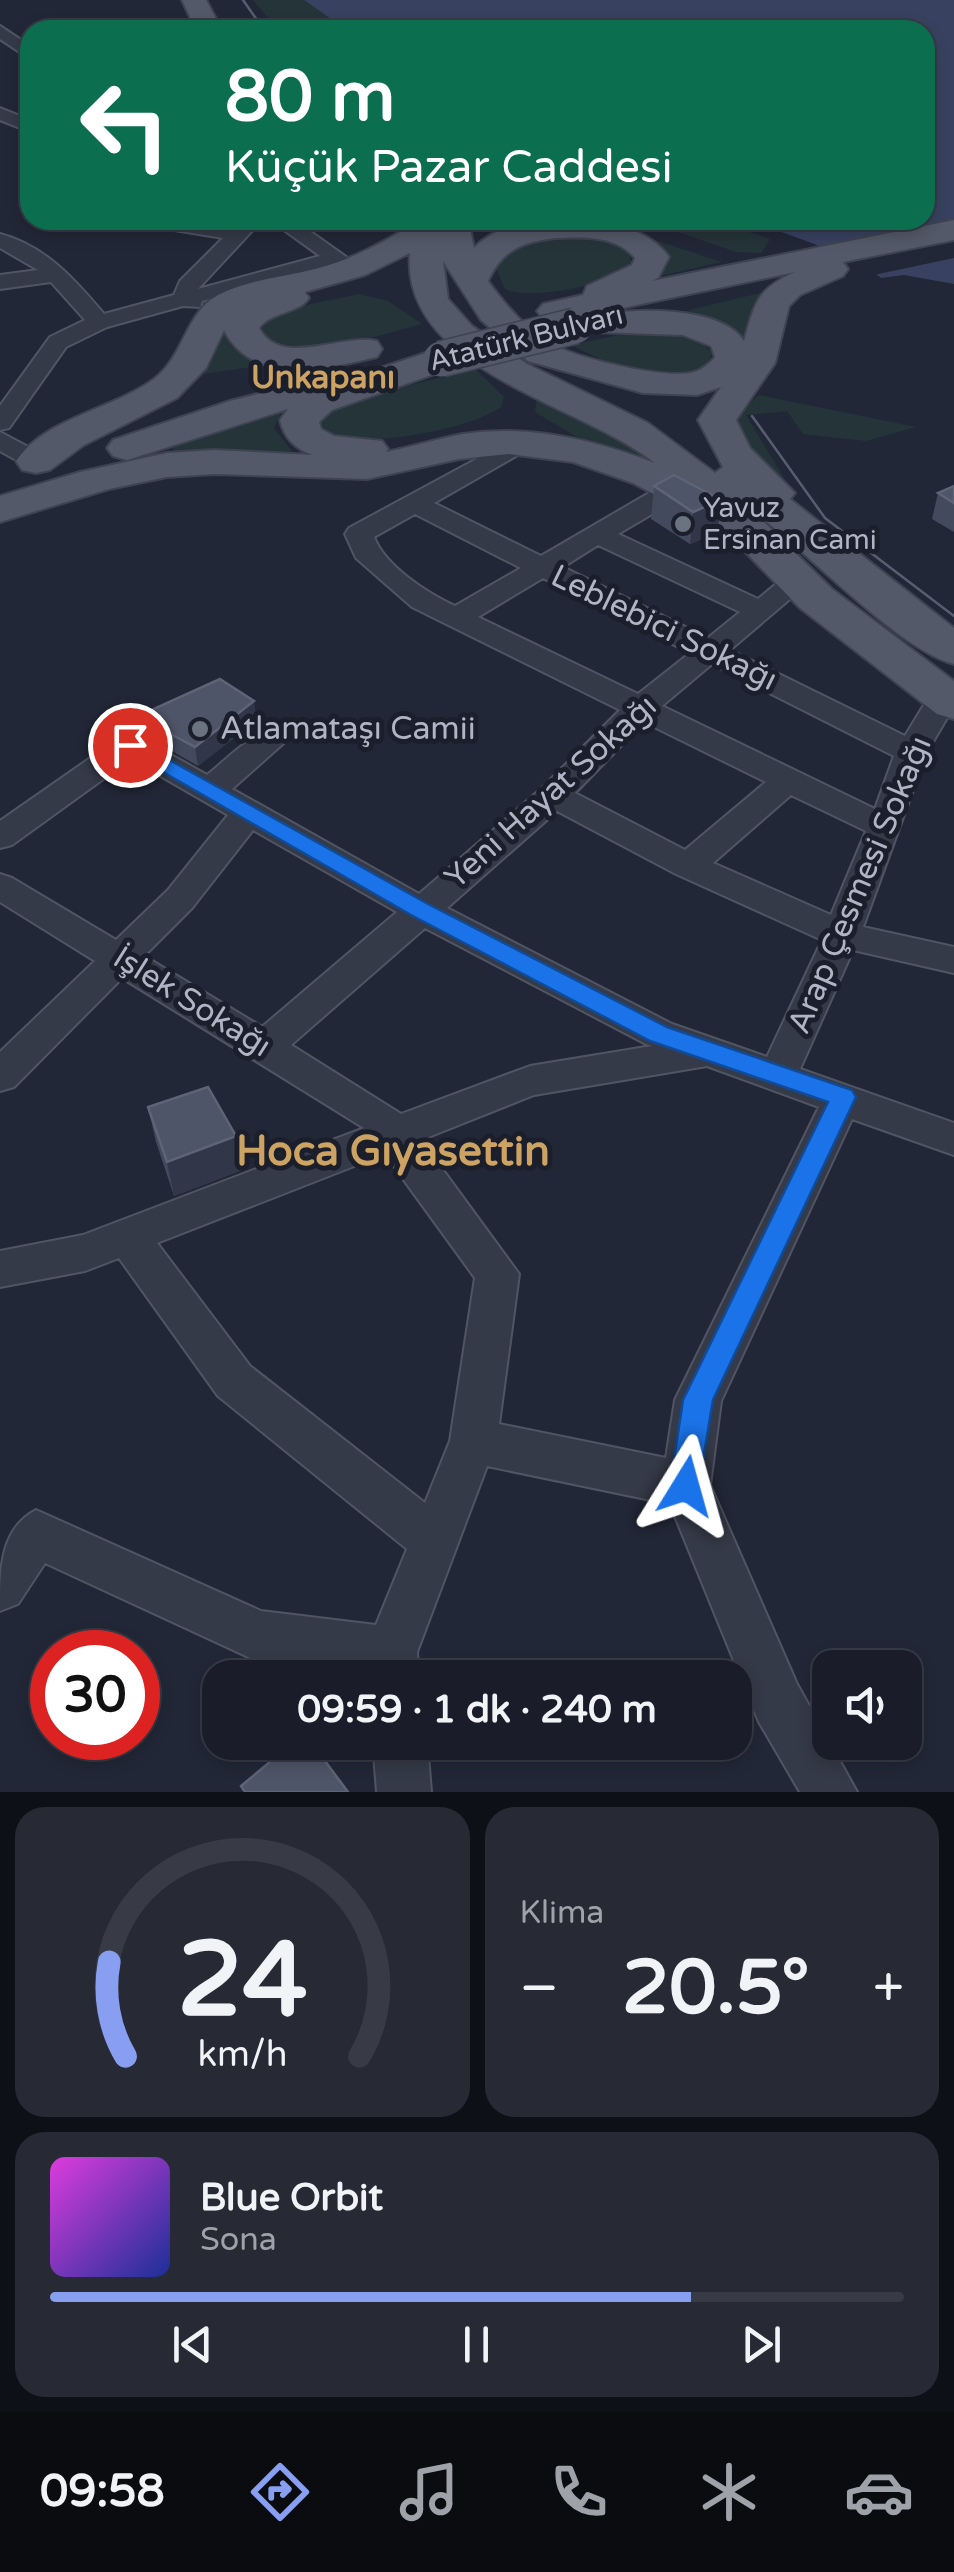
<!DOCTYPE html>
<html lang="tr">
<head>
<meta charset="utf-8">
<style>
  :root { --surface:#1a1d29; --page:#272a35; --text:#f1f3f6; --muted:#9fa2a8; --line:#383b46; --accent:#889ff1 }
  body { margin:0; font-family:"Varela Round",sans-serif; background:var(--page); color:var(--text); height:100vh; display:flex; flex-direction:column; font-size:38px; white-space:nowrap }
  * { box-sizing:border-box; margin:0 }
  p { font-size:32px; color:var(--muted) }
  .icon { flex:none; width:55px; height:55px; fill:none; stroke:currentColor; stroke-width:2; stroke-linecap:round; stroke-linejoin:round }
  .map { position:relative; height:1792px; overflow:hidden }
  .sheet { display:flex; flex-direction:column; gap:15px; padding:15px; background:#0e1017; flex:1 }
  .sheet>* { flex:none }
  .top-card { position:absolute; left:20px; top:20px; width:915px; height:210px; border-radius:30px; box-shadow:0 5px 15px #0003,0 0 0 2px var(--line); background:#0b6e4f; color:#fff; overflow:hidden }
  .fabs { position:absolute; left:812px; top:1650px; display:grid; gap:20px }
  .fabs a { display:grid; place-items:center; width:110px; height:110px; border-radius:20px; background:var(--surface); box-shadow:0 5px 15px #0003,0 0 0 2px var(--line); font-size:50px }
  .speed { position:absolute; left:30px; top:1630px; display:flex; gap:20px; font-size:50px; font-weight:700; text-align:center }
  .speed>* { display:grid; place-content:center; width:130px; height:130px; border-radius:50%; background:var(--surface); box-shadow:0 5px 15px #0003,0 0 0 2px var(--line); line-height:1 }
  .speed .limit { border:15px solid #d22; background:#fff; color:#111 }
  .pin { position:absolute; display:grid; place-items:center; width:85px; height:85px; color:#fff; margin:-42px; border:5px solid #fff; border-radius:50%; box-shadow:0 2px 10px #0007 }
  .me { position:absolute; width:110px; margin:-55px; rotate:8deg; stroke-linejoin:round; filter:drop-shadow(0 0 8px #0008) }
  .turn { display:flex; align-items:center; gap:35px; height:210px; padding:0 40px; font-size:45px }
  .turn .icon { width:130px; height:130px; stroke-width:2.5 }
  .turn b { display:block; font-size:70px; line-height:85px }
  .big { font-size:75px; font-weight:700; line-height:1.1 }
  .sheet .widget { flex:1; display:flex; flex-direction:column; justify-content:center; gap:15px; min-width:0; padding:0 35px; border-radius:30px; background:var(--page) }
  .sheet .dial { align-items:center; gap:0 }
  .dial svg { height:260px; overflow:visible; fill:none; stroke:var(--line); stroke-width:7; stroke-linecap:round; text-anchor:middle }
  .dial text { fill:var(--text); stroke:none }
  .song { display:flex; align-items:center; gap:30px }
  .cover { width:120px; height:120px; border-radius:15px; background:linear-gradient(135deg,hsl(300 70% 55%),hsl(230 70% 35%)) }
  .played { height:10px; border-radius:5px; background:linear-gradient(90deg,var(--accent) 75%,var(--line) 75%) }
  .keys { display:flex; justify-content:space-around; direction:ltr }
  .heat { display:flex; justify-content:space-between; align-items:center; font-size:55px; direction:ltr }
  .sheet .tiles { flex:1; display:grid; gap:15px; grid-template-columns:1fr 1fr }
  .widget:last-child { grid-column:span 2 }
  .trip { position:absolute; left:202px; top:1660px; width:550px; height:100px; border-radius:30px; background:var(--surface); box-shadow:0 5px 15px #0003,0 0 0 2px var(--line); font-weight:700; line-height:100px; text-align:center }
  .tab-bar { display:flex; height:160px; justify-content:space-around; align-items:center; background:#0a0c10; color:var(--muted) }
  .tab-bar .icon { width:70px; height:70px }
  .tab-bar .selected { color:var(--accent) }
  .tab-bar b { font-size:45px; color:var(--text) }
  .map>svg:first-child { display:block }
  .green { fill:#253439 }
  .water { fill:#384260 }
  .pier { fill:#222737 }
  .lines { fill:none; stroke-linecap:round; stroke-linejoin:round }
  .street-casing { stroke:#505463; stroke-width:4 }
  .primary-casing { stroke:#3f4351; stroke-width:4 }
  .street { fill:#353a48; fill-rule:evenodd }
  .primary { fill:#535968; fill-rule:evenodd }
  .tram { stroke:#585d6f; stroke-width:2.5 }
  .primary-bridge-casing { stroke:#3f4351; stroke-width:38; stroke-linecap:butt }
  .primary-bridge { stroke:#535968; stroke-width:35 }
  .wall { fill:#434a5d }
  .shaded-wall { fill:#313749 }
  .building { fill:#4f5568; stroke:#5e6476; stroke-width:2.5 }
  .route { fill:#1a73e8; stroke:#114b97; stroke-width:2.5 }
  .worship-dot { fill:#6b7280; stroke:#1b1f2c; stroke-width:4 }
  .labels { text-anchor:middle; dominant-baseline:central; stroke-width:10; stroke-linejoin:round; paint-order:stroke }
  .far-street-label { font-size:28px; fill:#b0b4c4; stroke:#1b1f2c }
  .far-poi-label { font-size:28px; fill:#b0b4c4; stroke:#1b1f2c; text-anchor:start }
  .far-quarter-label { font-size:32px; font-weight:bold; fill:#cda363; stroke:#1b1f2c }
  .street-label { font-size:32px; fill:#b0b4c4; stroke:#1b1f2c }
  .poi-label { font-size:32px; fill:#b0b4c4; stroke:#1b1f2c; text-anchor:start }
  .district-label { font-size:42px; font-weight:bold; fill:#cda363; stroke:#1b1f2c }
</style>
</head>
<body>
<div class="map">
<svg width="954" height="1792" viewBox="0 0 954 1792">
  <rect width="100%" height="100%" fill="#222737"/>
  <g class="green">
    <polygon points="253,0 304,0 335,18 332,19 347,30 278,30"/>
    <polygon points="643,220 715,220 770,239 761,253 736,252"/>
    <path d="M549,235L603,237L627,248L632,263C615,285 530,301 505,289L495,266L510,249Z"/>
    <polygon points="643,236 721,262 656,277 665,259 658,245"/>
    <polygon points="768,291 746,351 665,316"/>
    <path d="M359,294L388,301L422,324C389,332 305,361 274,345C267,341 263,333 258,327L260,322L287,309Z"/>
    <polygon points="222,330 232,347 266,362 264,365 203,374"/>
    <path d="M671,333L703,344L712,353L707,364C662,387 612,366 571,345L623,334Z"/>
    <path d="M475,369L504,397L501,407C471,429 386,442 347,440C337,440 327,434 318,430L319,417L354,399Z"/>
    <path d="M758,395L916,427L866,441L803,434L787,411L746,415L788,485C769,467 735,446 736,418Z"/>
    <polygon points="537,398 579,415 661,465 577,437 535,412"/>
    <polygon points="282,410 274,428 294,454 177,453 170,447"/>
  </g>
  <polygon class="water" points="304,0 954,0 954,284 904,275 881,278 855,259 749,220 925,220 925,30 347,30"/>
  <polygon class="pier" points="954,221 954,258 869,276 853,263 814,249"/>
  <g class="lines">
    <g class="street-casing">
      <g id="street">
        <polygon points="0,26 30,46 30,59 0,39"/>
        <polygon points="0,108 30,120 30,132 0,120"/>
        <path d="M140,220H189L234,227L241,220H262L198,289L320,256L270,220H294L356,264L345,270L333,266L202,301L200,307L183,306L107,327L66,347L9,428L0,430V406L50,337L85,320L51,282L0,289V275L38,270L0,248V234C46,246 75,280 104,314L174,295L180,281L223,238L150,226Z"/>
        <polygon points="0,432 45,456 49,461 45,466 27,466 0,451"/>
        <path d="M521,435L534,443L530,448L434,503L541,556L668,482H686L690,488L686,494L618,534L758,599L787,575H807L811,581L730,650L905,736L933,690H954V706L927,752L863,927L954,947V973L853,950L800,1069L954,1123V1155L852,1119L721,1401L710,1485L797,1684L857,1792H800L759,1722L670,1504L487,1466L417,1652L419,1678H367L259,1662L45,1563L18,1604L0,1611C0,1569 0,1529 36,1510L261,1611L376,1625L407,1549L218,1396L119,1258L85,1271L0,1287V1251L83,1235L364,1128L122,978L14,1087L0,1091V1052L95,961L0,902V874L12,878L116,940L168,890L228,815L131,759L12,845L0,848V821L119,738H141L207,775C228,759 254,727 281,734L286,741L232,789L419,894L542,788L620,710L412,607L356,558L345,534L349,528ZM415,514L521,568L455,606C427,593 385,566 374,537ZM598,545L740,612L708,638L563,567ZM543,578L690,653L638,694L478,617ZM712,664L894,756L875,809L662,706ZM644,722L766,782L685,850L575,793ZM791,795L866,831L831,915L713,863ZM557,811L676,874L822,940L767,1057L672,1024L447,908ZM253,830L397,912L262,1027L144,956L192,908ZM425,928L646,1044L652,1046L530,1066L401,1114L291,1045ZM707,1066L819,1107L675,1400L666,1458L499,1424L519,1274L421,1140L534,1095ZM385,1154L475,1278L450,1441L425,1503L250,1366L157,1243Z"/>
        <polygon points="373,1742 427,1742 431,1792 377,1792"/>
      </g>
    </g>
    <g class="primary-casing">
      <g id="primary">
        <polygon points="182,0 206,0 222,30 196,30"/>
        <path d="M412,220H468L474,248C514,205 635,208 669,257L658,278L652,281L954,220V240L843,262L848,269L843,276L800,295L789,306L775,363L736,420L750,448L795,493L790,499L954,628V664C900,651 805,549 754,512L832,589L954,681V719L937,714L800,608L727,533L633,483L573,462L509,454L459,459L367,479L214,474L167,477L109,489L0,522V496L80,472L167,453L214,450L313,455C295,449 284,438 280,420L288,409L127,460L113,456L107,448L113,440L230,401L336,374L350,378L441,348L454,351L459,359L454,367L332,410L319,422L321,429L334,436L382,441L388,449L386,452C411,447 437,439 463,434C529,424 594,440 655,463C581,404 400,370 410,253L365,275L305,292L309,298C298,314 272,311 259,328C281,369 342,333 377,341L382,349L377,357C326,369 252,386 224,330L206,368L177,398L84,445L50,470L36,473L22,470L16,461C46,417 112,410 154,379C184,357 185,313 218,295C247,280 283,277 315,269C349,261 382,243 412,225ZM555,238C583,237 616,235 635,258L632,265L587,286L583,295L543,304L537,311L543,318L555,322L795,272C757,289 755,302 744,341C722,306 632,307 595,316L590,324L595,332L683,335L711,346L715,357C708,365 701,371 690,373C661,378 580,359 554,345C529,332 505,305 488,281C502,250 522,242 555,238ZM443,261L481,320L528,361L643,393L697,395L721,387L698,420L723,467L715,473L648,423L527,364L472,326L448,299Z"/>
      </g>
    </g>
    <use href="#street" class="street"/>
    <use href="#primary" class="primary"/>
    <g class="tram">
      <polyline points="243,0 264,30"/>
      <polyline points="752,416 825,518 954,616"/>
    </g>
    <g class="primary-bridge-casing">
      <polyline id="primary-bridge" points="441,359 575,326"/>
    </g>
    <use href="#primary-bridge" class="primary-bridge"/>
  </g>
  <g class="wall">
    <polygon points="674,475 718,532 690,544 651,519 654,486"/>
    <polygon points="954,486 954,532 932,519 938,493"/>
    <polygon points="138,716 257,720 198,766 142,734"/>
    <polygon points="148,1107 236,1136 242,1170 174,1196 156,1142"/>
  </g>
  <g class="shaded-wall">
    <polygon points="721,500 718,532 690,544 693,512"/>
    <polygon points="254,701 257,720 198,766 195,747"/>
    <polygon points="236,1136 242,1170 174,1196 167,1162"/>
  </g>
  <g class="building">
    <polygon points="674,475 721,500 693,512 654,486"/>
    <polygon points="954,486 954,503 938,493"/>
    <polygon points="220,679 254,701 195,747 138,716"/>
    <polygon points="208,1087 236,1136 167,1162 148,1107"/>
    <polygon points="294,1742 311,1742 348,1792 245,1792 241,1786"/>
  </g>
  <polygon class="route" points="130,738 428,904 667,1027 852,1090 856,1097 713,1400 697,1496 686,1500 675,1496 670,1486 683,1400 828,1102 650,1041 411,915 123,749 120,745 123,740"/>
  <g class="worship-dot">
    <circle cx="683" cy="524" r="10"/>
    <circle cx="200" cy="729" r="10"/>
  </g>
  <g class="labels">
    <g class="far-street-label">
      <text transform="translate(526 338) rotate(-14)">Atatürk Bulvarı</text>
    </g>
    <g class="far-poi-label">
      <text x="703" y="508">Yavuz<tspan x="703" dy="32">Ersinan Cami</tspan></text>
    </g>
    <g class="far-quarter-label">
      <text x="323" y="378">Unkapanı</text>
    </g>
    <g class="street-label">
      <text transform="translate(664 628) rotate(26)">Leblebici Sokağı</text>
      <text transform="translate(551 792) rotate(-42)">Yeni Hayat Sokağı</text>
      <text transform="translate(860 885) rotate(-67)">Arap Çesmesi Sokağı</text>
      <text transform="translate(192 1002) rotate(32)">İşlek Sokağı</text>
    </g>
    <g class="poi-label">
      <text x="220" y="729">Atlamataşı Camii</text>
    </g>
    <g class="district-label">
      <text x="393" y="1151">Hoca Gıyasettin</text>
    </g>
  </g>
</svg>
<div class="fabs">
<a><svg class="icon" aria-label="sound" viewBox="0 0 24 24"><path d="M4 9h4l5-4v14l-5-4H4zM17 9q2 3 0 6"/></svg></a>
</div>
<div class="speed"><div class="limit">30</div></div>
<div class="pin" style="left:130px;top:745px;background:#d93025"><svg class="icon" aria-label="arrive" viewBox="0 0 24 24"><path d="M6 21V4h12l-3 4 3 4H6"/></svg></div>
<svg class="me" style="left:686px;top:1486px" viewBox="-20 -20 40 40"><path d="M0-17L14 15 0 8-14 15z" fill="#1a73e8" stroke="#fff" stroke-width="4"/></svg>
<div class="trip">09:59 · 1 dk · 240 m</div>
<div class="top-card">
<div class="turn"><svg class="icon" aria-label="left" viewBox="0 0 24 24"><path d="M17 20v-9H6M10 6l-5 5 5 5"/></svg><div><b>80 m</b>Küçük Pazar Caddesi</div></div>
</div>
</div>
<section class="sheet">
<div class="tiles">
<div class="widget dial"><svg viewBox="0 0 100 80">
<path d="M14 69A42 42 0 1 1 86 69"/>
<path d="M14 69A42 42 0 0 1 9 40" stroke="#889ff1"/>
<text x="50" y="56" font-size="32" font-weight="700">24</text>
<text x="50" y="72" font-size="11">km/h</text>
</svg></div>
<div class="widget"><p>Klima</p>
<div class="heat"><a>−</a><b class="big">20.5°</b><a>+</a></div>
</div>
<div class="widget">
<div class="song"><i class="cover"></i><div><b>Blue Orbit</b><p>Sona</p></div></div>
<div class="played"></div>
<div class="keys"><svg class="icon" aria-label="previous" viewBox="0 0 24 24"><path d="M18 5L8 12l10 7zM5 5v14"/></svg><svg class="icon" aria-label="pause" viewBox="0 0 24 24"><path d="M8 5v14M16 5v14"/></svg><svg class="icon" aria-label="next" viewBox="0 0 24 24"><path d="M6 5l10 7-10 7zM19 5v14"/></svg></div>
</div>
</div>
</section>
<nav class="tab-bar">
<b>09:58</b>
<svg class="icon selected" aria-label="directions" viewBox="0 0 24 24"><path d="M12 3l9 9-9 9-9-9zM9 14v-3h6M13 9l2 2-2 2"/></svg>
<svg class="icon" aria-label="music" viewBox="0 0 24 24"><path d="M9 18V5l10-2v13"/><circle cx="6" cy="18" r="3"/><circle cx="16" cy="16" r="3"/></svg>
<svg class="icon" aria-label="phone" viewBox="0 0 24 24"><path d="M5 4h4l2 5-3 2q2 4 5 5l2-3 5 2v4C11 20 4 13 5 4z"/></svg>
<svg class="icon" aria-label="climate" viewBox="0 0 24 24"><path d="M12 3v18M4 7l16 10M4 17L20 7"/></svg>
<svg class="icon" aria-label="car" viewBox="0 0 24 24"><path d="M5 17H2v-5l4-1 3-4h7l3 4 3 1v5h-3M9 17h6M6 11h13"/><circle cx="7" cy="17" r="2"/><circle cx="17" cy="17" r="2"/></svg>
</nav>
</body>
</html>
